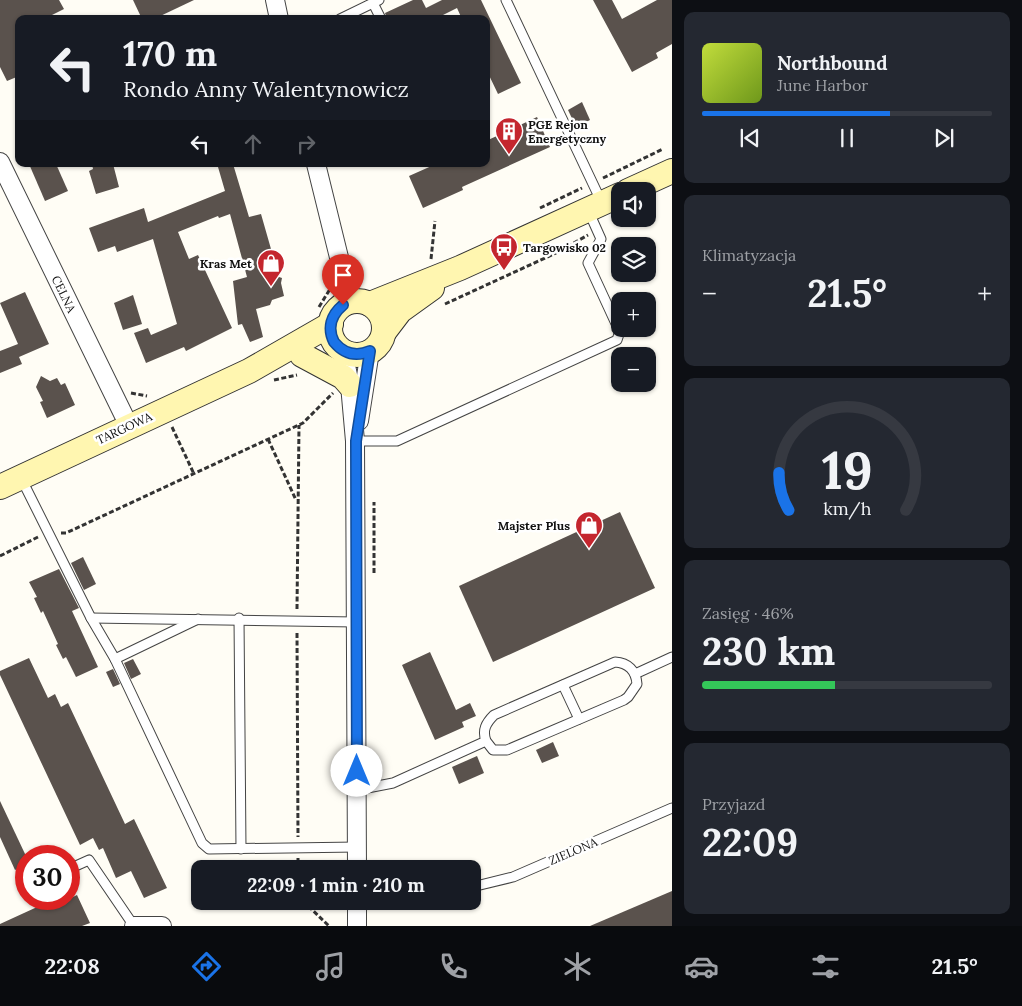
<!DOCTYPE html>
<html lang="pl">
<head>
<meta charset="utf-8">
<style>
  :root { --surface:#171b24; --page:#242831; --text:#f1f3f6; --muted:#9ea1a6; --line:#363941; --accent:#1a73e8 }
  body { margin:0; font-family:Lora,serif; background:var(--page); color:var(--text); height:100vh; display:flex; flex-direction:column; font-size:19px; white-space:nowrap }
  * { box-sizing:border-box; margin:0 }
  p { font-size:16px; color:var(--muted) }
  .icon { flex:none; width:28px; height:28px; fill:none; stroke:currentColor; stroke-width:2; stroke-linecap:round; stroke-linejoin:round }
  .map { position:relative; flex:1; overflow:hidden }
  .side { display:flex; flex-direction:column; gap:12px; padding:12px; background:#0d0f14; width:350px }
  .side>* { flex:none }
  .hud { position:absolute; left:15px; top:15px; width:475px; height:152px; border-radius:10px; box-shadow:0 1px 4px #0004; background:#171b24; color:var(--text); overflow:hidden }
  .buttons { position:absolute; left:611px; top:182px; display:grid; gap:10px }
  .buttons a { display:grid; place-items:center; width:45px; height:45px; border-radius:10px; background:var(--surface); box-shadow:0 1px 4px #0004; font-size:25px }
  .speed { position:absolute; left:15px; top:845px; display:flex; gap:10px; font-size:25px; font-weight:700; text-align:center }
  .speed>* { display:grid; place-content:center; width:65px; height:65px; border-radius:50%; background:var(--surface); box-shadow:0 1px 4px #0004; line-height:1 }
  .speed .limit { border:8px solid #d22; background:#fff; color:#111 }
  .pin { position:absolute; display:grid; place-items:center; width:42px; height:42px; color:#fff; margin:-51px -21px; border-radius:50% 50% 50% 0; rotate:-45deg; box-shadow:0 0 5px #0007 }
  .pin .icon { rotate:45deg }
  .me { position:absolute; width:55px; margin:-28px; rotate:0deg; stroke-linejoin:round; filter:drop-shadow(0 0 4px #0008) }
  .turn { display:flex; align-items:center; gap:18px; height:105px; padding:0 25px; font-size:22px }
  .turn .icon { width:65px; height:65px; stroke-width:2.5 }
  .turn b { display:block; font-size:35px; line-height:42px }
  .lanes { display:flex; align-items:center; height:48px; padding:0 25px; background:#0003; justify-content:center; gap:25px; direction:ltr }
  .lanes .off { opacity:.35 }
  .big { font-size:38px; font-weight:800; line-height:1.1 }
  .side .tile { flex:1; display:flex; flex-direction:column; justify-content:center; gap:8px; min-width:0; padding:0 18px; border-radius:10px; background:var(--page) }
  .side .dial { align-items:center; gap:0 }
  .dial svg { height:130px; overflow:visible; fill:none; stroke:var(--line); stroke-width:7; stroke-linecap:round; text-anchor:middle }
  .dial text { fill:var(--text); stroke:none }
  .song { display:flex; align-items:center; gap:15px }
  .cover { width:60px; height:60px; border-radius:8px; background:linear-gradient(135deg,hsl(70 70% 55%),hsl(80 70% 35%)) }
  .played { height:5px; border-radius:2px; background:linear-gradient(90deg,var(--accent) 65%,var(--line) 65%) }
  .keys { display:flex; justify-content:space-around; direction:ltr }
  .heat { display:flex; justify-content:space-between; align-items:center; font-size:28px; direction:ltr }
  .charge { height:8px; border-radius:4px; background:linear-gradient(90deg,#34c759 46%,var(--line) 0) }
  .trip { position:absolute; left:191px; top:860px; width:290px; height:50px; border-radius:10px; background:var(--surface); box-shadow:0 1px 4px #0004; font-weight:800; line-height:50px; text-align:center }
  .tab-bar { display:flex; height:80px; justify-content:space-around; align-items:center; background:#090b0e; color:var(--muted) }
  .tab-bar .icon { width:35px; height:35px }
  .tab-bar .selected { color:var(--accent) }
  .tab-bar b { font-size:22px; color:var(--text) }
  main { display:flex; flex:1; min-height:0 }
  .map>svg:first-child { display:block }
  .building { fill:#5a524d }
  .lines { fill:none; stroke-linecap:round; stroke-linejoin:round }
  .lane-casing { stroke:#444; stroke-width:11 }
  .street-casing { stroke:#444; stroke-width:20 }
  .secondary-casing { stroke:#333; stroke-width:26 }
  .path { stroke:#333; stroke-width:3; stroke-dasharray:5 2.5; stroke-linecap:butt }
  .lane { stroke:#fff; stroke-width:9 }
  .street { stroke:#fff; stroke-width:18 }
  .secondary { stroke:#fff6b0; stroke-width:24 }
  .route-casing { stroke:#114b97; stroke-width:12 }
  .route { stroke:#1a73e8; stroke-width:9 }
  .labels { text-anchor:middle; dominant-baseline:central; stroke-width:5; stroke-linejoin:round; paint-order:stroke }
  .poi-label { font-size:12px; font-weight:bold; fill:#111; stroke:#fff; text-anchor:start }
  .street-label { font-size:12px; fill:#111; stroke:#fff }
</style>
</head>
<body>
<main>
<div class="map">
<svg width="672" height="926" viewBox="0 0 672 926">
  <rect width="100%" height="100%" fill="#fffdf5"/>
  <g class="building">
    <polygon points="0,0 59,0 64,9 44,19 19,19 19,76 7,81 0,67"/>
    <polygon points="133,0 194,0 154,19 142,19"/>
    <polygon points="413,0 422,0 426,8 442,0 481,0 521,83 498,94 486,69 486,19 462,19 457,8 435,19 387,19 385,13"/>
    <polygon points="593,0 612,0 622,19 657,0 672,0 672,44 656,53 658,58 632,72"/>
    <polygon points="582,102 590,120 576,127 568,110"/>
    <polygon points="537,117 550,147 462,187 463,190 423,208 409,176 436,164 486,164 486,141"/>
    <polygon points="29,164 56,164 68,191 45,201"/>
    <polygon points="92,164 113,164 119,187 96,194 89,171 93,169"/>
    <polygon points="233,164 249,217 261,214 279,277 282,278 281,283 284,296 272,300 270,305 256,309 263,337 250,342 242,324 238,325 233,281 247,277 230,214 219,218 218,216 178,232 189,259 198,255 232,328 186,351 184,347 146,363 134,333 148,328 151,335 177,324 153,239 117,252 115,246 98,252 89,228 144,208 148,222 225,191 218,167"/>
    <polygon points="25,292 49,344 19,357 22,364 0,373 0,351 18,344 0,303"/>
    <polygon points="133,295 142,324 123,330 114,303"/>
    <polygon points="41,376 50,381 57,378 61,385 65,383 75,405 47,418 40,402 43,401 36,387"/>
    <polygon points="620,512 655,588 493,662 459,586"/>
    <polygon points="83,557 96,584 84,590 71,563"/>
    <polygon points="59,569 79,608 72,611 98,667 76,677 66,657 63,659 56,645 58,644 43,611 41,613 34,598 37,597 29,582"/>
    <polygon points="430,652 456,710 470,703 476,716 462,722 464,727 435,740 402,665"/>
    <polygon points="29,658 48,698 55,694 61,707 68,703 125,824 134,819 167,888 144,898 131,871 116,878 103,848 99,850 93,838 80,845 0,675 0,671"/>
    <polygon points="133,659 141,674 131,679 124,663"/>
    <polygon points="113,669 120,684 113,687 106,672"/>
    <polygon points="553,742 559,756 542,763 536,750"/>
    <polygon points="477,756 484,773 459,784 452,767"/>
    <polygon points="0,801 26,856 26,865 15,870 0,837"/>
    <polygon points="672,891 672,926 590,926"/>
    <polygon points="77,895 90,923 82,926 0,926 0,924 48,902 50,908"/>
  </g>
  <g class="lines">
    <g class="lane-casing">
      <g id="lane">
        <polyline points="506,0 602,203"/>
        <polyline points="373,3 381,19"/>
        <polyline points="340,19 379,0"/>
        <polyline points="355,441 397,441 617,340 619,334 618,328 588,263 601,239 588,210"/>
        <polyline points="21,478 91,618 115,659 202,843 209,849 357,847"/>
        <polyline points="91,618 356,622"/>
        <polyline points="239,618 241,849"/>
        <polyline points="115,659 198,619"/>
        <polyline points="635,674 672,657"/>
        <polyline points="563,685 579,719"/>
        <path d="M357,790L393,783L486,741C482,730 486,723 494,715L615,662C628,663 636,670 637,684L628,697L624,700L507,750H493L486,741"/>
        <polyline points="69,869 89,860 134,926"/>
        <polyline points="472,887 513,877 672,808"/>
      </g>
    </g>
    <g class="street-casing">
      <g id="street">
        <polyline points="275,0 279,19"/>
        <polyline points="0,162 129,426"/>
        <polyline points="316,164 350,302"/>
        <polyline points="343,351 350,385 355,441 357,869"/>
        <polyline points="359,421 370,351"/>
        <polyline points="134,926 162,926"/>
        <polyline points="357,926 357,901"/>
      </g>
    </g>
    <g class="secondary-casing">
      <g id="secondary">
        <polyline points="628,191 672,171"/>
        <circle cx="357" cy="328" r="27"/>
        <polyline points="370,304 460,268 620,195"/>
        <polyline points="384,332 400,311 432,288"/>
        <polyline points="302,355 343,377 350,385"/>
        <polyline points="0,487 249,371 331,324"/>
      </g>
    </g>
    <g class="path">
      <polyline points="603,178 663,149"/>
      <polyline points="540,208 582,188"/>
      <polyline points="431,259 435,221"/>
      <polyline points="445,304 556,253 588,235"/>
      <polyline points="319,307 330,289"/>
      <polyline points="274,380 297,375"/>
      <polyline points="131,393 147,396"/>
      <polyline points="172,427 194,474"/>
      <polyline points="268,439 296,500"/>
      <polyline points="61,533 66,533 303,423 333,393"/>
      <polyline points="0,556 38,537"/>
      <polyline points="374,573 374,502"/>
      <polyline points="297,609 299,425"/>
      <polyline points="297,633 298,837"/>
      <polyline points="298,858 298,869"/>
      <polyline points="303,901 329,926"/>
    </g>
    <use href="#lane" class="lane"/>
    <use href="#street" class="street"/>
    <use href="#secondary" class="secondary"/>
  </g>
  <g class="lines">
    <g class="route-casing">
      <path id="route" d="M343,305C331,315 327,328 334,342C344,354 356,357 370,351L356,441L357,771"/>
    </g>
    <use href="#route" class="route"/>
  </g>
  <defs>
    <g id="building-pin" transform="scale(1.4375)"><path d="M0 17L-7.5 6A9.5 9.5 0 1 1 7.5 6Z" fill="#c4262e" stroke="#fff"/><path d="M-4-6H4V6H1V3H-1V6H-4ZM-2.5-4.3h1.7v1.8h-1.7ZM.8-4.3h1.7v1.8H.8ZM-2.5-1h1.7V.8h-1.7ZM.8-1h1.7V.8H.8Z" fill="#fff"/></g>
    <g id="bus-pin" transform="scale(1.4375)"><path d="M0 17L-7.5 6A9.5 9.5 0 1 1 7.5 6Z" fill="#c4262e" stroke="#fff"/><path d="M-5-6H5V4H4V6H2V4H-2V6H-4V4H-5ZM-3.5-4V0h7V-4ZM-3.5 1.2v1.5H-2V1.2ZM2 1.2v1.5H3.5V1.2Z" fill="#fff"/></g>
    <g id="shop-pin" transform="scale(1.4375)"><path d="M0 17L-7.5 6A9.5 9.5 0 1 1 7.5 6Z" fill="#c4262e" stroke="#fff"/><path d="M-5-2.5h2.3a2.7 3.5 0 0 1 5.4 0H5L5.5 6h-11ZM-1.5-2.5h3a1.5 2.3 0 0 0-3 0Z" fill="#fff"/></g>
  </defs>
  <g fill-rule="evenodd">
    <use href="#building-pin" x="509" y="131"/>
    <use href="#bus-pin" x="504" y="247"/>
    <use href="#shop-pin" x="271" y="263"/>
    <use href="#shop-pin" x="589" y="525"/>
  </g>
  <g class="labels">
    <g class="poi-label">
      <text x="528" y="124">PGE Rejon<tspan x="528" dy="14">Energetyczny</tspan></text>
      <text x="523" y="247">Targowisko 02</text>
      <text x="252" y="263" text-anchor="end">Kras Met</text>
      <text x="570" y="525" text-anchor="end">Majster Plus</text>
    </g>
    <g class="street-label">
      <text transform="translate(64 294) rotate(64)">CELNA</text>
      <text transform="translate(124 428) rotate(-25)">TARGOWA</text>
      <text transform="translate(573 851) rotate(-23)">ZIELONA</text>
    </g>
  </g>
</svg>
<div class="buttons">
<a><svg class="icon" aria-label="sound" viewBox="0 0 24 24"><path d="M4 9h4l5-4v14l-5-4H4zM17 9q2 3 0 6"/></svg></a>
<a><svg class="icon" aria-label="layers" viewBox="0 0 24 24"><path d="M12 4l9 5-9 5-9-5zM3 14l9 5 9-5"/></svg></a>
<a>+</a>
<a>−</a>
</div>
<div class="speed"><div class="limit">30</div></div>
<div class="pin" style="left:343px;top:305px;background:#d93025"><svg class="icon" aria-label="arrive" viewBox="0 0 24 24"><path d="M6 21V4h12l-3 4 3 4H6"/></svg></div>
<svg class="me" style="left:357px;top:771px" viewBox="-20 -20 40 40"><circle r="19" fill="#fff"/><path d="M0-13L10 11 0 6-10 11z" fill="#1a73e8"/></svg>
<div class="trip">22:09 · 1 min · 210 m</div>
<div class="hud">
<div class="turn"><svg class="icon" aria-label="left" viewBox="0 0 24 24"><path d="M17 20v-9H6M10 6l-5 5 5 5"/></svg><div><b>170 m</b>Rondo Anny Walentynowicz</div></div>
<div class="lanes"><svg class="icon" aria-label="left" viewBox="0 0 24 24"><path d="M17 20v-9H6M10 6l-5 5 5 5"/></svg><svg class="icon off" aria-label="ahead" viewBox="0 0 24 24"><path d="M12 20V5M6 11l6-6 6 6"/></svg><svg class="icon off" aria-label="right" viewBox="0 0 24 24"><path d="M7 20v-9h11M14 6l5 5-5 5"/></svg></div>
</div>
</div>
<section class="side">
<div class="tile">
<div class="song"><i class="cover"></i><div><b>Northbound</b><p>June Harbor</p></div></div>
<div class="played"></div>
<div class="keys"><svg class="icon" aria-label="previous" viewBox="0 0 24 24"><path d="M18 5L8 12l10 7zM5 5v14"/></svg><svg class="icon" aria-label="pause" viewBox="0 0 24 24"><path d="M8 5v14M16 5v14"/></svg><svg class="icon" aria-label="next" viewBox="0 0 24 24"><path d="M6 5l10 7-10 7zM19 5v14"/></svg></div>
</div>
<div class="tile"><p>Klimatyzacja</p>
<div class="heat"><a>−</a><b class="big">21.5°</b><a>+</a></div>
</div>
<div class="tile dial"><svg viewBox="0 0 100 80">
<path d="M14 69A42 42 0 1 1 86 69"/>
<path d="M14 69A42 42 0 0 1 8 46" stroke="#1a73e8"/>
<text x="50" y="56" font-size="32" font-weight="700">19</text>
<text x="50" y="72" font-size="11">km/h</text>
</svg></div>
<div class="tile"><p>Zasięg · 46%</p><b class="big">230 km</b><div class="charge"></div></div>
<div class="tile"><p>Przyjazd</p><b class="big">22:09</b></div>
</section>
</main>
<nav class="tab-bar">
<b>22:08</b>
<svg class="icon selected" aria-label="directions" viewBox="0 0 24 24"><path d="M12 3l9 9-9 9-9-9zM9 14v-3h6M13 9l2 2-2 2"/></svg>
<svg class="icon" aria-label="music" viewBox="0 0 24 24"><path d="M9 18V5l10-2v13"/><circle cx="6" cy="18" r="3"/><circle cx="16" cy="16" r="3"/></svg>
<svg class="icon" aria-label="phone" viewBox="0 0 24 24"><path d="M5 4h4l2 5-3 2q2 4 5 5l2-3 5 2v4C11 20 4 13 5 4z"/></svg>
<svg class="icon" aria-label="climate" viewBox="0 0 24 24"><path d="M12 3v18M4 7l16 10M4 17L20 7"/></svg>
<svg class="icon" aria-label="car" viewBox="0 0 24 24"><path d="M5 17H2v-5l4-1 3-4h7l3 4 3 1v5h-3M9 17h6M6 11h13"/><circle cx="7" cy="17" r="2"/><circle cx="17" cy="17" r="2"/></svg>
<svg class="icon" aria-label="filters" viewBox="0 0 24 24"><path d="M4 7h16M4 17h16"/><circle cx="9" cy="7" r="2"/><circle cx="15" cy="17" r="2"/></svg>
<b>21.5°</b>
</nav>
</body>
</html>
